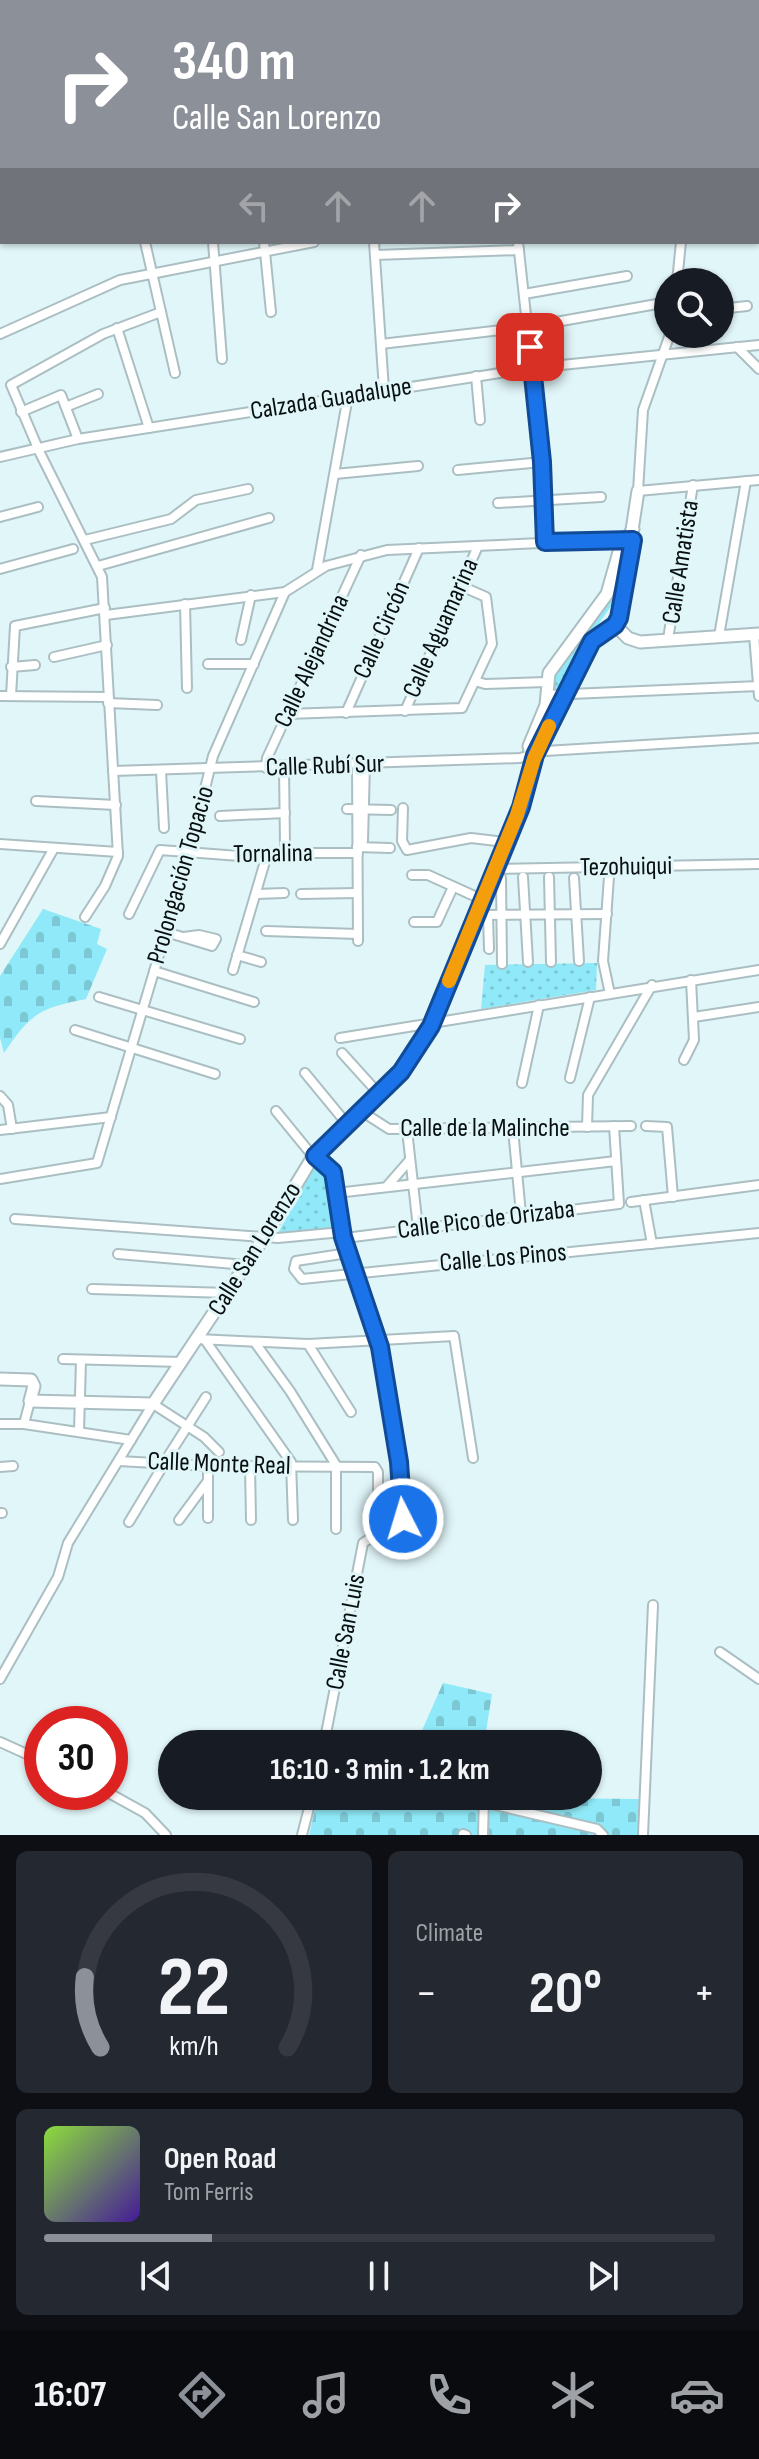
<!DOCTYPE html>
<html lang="en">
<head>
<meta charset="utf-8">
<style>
  :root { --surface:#171b24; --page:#242831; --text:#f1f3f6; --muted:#9ea1a6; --line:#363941; --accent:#8c9099 }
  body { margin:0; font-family:"Sofia Sans Condensed",sans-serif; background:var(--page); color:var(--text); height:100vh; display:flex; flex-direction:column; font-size:30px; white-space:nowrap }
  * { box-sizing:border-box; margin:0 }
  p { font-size:26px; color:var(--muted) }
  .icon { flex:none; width:44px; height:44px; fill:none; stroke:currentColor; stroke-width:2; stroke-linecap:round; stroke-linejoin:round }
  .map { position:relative; height:1835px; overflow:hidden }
  .side { display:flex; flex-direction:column; gap:16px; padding:16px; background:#0d0f14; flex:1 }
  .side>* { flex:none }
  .guide { position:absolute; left:0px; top:0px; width:760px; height:244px; box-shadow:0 2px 6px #0004; background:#8c9099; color:#fff; overflow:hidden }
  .controls { position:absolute; left:654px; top:268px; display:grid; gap:16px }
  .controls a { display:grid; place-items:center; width:80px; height:80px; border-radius:50%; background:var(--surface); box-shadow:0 2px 6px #0004; font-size:40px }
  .speed { position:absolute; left:24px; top:1706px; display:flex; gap:16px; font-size:40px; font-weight:700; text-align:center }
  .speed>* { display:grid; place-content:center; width:104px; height:104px; border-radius:50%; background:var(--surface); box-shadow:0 2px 6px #0004; line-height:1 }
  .speed .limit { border:12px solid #d22; background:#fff; color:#111 }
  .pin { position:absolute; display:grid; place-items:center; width:68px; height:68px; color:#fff; margin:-34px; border-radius:16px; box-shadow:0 4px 12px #0006 }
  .me { position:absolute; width:88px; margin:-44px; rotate:355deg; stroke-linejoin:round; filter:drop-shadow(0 0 6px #0008) }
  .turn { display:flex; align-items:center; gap:28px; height:168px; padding:0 40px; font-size:36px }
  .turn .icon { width:104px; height:104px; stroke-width:2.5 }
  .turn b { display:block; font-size:56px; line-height:68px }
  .lanes { display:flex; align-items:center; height:76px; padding:0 40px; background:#0003; justify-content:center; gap:40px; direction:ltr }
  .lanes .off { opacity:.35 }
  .big { font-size:60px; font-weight:700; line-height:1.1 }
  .side .widget { flex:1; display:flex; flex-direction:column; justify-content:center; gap:12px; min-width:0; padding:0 28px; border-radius:12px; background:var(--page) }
  .side .dial { align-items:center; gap:0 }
  .dial svg { height:208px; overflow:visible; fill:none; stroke:var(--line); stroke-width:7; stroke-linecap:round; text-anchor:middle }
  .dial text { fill:var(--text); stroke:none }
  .song { display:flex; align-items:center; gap:24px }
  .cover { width:96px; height:96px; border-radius:12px; background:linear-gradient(135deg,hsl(90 70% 55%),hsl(260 70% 35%)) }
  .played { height:8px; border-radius:4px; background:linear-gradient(90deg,var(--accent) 25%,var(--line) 25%) }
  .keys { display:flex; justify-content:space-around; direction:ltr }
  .heat { display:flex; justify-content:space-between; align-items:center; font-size:44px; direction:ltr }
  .side .tiles { flex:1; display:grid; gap:16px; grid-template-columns:1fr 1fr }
  .widget:last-child { grid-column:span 2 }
  .trip { position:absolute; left:158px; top:1730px; width:444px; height:80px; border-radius:40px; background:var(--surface); box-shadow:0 2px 6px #0004; font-weight:700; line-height:80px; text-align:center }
  .tabs { display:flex; height:128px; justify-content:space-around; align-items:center; background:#090b0e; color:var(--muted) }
  .tabs .icon { width:56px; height:56px }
  .tabs .on { color:var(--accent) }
  .tabs b { font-size:36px; color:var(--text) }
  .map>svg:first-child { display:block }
  .cemetery { fill:url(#cemetery-stones) }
  .park { fill:url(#park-dots) }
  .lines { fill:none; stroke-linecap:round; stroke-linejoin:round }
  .street-casing { stroke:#abbfc3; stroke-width:12 }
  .secondary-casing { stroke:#abbfc3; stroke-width:15 }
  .primary-casing { stroke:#abbfc3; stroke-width:16 }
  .street { stroke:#fff; stroke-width:8 }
  .secondary { stroke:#fff; stroke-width:11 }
  .primary { stroke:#fff; stroke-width:12 }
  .route-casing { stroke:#114b97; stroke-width:20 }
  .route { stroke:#1a73e8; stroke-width:14 }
  .slow { stroke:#f59e0b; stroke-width:14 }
  .labels { text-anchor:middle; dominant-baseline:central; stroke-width:6; stroke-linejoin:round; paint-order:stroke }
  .street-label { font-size:26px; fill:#080f10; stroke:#e1f6f9 }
</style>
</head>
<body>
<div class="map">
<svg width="759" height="1835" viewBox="0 0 759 1835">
  <defs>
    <pattern id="cemetery-stones" width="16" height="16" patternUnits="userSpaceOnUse" patternTransform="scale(2)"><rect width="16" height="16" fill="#90e9f8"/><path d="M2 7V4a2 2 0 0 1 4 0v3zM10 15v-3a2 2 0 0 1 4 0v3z" fill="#7bc7d4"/></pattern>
    <pattern id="park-dots" width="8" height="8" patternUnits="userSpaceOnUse" patternTransform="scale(2)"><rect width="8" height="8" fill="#90e9f8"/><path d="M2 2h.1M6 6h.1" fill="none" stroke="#7bc7d4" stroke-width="1.8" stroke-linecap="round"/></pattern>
  </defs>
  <rect width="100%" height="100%" fill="#e1f6f9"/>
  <g class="cemetery">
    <path d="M43,909L101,929L97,944L107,949L86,999C40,1008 31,1013 4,1053L0,1038V976Z"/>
    <polygon points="443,1683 492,1694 484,1744 416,1744"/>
    <polygon points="318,1796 641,1799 640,1835 309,1835"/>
  </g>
  <g class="park">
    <polygon points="625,554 618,596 591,635 582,630"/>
    <polygon points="577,637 584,643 556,691 548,690 547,681"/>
    <polygon points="597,963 596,990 481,1009 485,965"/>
    <polygon points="314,1166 329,1175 336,1229 277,1235"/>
  </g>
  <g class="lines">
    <g class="street-casing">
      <g id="street">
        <polyline points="334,0 334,2"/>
        <polyline points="373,0 373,2"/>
        <polyline points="733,0 734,2"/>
        <polyline points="206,2 214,0"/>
        <polyline points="689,2 695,0"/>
        <polyline points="758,63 759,63"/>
        <polyline points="0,93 2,94"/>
        <polyline points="758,119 759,119"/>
        <polyline points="145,242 175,373"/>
        <polyline points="213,242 222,359"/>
        <polyline points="264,242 271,312"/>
        <polyline points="374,242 384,390"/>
        <polyline points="518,242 542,462 545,542"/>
        <polyline points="375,255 519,250"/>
        <polyline points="677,282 681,242"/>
        <polyline points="524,294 627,276"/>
        <polyline points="720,309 747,306"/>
        <polyline points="117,328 149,428"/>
        <polyline points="0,334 120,280 314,242"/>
        <polyline points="670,334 643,410 638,491 759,480"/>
        <polyline points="381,344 528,327 668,302"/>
        <polyline points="737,347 759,369"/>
        <polyline points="476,376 480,420"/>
        <polyline points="68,406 98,394"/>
        <polyline points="21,412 61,395 78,439"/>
        <polyline points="0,457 78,439 532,368 759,345"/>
        <polyline points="458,470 542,462"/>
        <polyline points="335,474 418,466"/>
        <polyline points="498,503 601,497"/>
        <polyline points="0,517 38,507"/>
        <polyline points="85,540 171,519 196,500 248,489"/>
        <polyline points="98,566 269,518"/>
        <polyline points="0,569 73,549"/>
        <polyline points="317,570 348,396"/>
        <polyline points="185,604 187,688"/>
        <polyline points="106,615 285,592"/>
        <polyline points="754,635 759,696"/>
        <polyline points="719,636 746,481"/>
        <polyline points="668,639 693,485"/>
        <polyline points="241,640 251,595"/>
        <polyline points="54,657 107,645"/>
        <polyline points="208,664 254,664"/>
        <polyline points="11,667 35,665"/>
        <polyline points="475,681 485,684 546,682"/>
        <polyline points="547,695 759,686"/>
        <polyline points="0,696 108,697"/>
        <polyline points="11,696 15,626 105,608"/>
        <polyline points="108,703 157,705"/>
        <polyline points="405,711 478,546"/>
        <polyline points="346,713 419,548"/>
        <polyline points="287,714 462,708 492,644 486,597 461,586"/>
        <polyline points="357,764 358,941"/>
        <polyline points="284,767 285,845"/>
        <polyline points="266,768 267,758 361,555"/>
        <polyline points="113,771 520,758 545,751 759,738"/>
        <polyline points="161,771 164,828"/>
        <polyline points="36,801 116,805"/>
        <polyline points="403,808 402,841 407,850 471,838 505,842"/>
        <polyline points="347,809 391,810"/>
        <polyline points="220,816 285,813"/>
        <polyline points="0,844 118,852"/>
        <polyline points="357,847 390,848"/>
        <polyline points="358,850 363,841 365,764"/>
        <polyline points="493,869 759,864"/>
        <polyline points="412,875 428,875 481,899"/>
        <polyline points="523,877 528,962"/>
        <polyline points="549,877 551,962"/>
        <polyline points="609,877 603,961 610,994"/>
        <polyline points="501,878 502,964"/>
        <polyline points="574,878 579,961"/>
        <polyline points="256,894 284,893"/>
        <polyline points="301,894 357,893"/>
        <polyline points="129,914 160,850 266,858 270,853 358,853"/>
        <polyline points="475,915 607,914"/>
        <polyline points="488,916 489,949"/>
        <polyline points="85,917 105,886 118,856 102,577 40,453 11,385 103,334 161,312"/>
        <polyline points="414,922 437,922 453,887"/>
        <polyline points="266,931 358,934"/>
        <polyline points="166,932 212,946 216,939 199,935 184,937"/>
        <polyline points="0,944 54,848"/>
        <polyline points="237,955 261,962"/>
        <polyline points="233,970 266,858"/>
        <polyline points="154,971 254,1002"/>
        <polyline points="99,997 240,1039"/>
        <polyline points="694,1017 759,1007"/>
        <polyline points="75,1030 215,1074"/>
        <polyline points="340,1038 759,970"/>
        <polyline points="342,1053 379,1094"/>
        <polyline points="684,1060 694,1040 691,980"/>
        <polyline points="305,1073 347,1124"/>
        <polyline points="570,1078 590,997"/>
        <polyline points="522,1083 539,1005"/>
        <polyline points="0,1096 8,1105 12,1129"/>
        <polyline points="276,1111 316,1160 333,1172 343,1237 380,1347 399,1462 406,1547 369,1539 363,1543 324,1744"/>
        <polyline points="361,1111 389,1129 631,1126"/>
        <polyline points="646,1126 667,1127 673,1197"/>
        <polyline points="587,1127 588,1095 652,985"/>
        <polyline points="513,1129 521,1214"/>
        <polyline points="0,1130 111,1117"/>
        <polyline points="407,1130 418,1228"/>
        <polyline points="0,1179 97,1163 189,854 213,756 285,592 326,566 387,550 628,539"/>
        <polyline points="388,1185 409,1161"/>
        <polyline points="345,1192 616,1161"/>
        <polyline points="644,1200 652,1244"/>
        <polyline points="631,1202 759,1185"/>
        <polyline points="15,1219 278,1238 342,1232"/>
        <polyline points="353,1237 619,1204 614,1126"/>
        <polyline points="348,1253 296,1261 294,1269 302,1279 759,1233"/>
        <polyline points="118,1254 246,1265"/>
        <polyline points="92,1289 228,1293"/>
        <polyline points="197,1339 308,1344 454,1336 473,1458"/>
        <polyline points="205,1340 291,1462 293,1520"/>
        <polyline points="256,1344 290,1391 336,1465 336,1529"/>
        <polyline points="308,1344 351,1412"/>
        <polyline points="63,1359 182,1362"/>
        <polyline points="30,1401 24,1424 131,1440"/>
        <polyline points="0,1424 24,1424"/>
        <polyline points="79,1431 81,1360"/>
        <polyline points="169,1455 206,1397"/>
        <polyline points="119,1461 208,1466 375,1467 378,1472 378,1535"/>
        <polyline points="208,1466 208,1518"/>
        <polyline points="250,1466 251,1520"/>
        <polyline points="0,1467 13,1466"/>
        <polyline points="0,1513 2,1513"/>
        <polyline points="179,1520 207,1482"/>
        <polyline points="129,1522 164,1464"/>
        <polyline points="720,1652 759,1679"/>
        <polyline points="0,1679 58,1577 68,1543 153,1404 204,1437 219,1452"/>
        <polyline points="233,1736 319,1744"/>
        <polyline points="0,1742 42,1761"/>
        <polyline points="107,1792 145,1813 166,1835"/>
        <polyline points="457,1796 597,1829 603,1835"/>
        <polyline points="463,1834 466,1835"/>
        <polyline points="302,1835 312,1796"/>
        <polyline points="483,1835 484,1796"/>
        <polyline points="643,1835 653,1605"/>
      </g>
    </g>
    <g class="secondary-casing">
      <g id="secondary">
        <polyline points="615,625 628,638 640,642 759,634"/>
        <polyline points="532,762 529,746 546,705 549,673 607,594 619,552 633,529"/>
        <polyline points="0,1379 31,1380 34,1386 30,1401 153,1404 265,1236 311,1160 401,1072 431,1026 517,815 535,755 592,641 618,621 638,491"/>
      </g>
    </g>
    <g class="primary-casing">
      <g id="primary">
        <polyline points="551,2 557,0"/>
        <polyline points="0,138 2,138"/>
      </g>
    </g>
    <use href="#street" class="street"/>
    <use href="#secondary" class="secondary"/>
    <use href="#primary" class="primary"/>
  </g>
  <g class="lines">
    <g class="route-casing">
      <polyline id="route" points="403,1519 399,1462 380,1347 343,1237 333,1172 315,1156 401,1072 431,1026 521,807 535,755 592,641 615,625 619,618 633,540 545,542 542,462 530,347"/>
    </g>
    <use href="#route" class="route"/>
    <polyline class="slow" points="449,981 517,815 534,759 549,726"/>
  </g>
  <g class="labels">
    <g class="street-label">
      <text transform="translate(331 399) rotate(-9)">Calzada Guadalupe</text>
      <text transform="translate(681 562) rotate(-81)">Calle Amatista</text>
      <text transform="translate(441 628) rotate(-66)">Calle Aguamarina</text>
      <text transform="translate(382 630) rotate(-66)">Calle Circón</text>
      <text transform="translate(312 661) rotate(-65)">Calle Alejandrina</text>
      <text transform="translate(325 766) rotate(-2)">Calle Rubí Sur</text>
      <text transform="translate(273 854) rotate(-1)">Tornalina</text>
      <text transform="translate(626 867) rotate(-1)">Tezohuiqui</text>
      <text transform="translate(181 875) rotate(-74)">Prolongación Topacio</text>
      <text x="485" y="1128">Calle de la Malinche</text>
      <text transform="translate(486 1220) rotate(-7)">Calle Pico de Orizaba</text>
      <text transform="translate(255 1249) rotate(-58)">Calle San Lorenzo</text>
      <text transform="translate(503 1258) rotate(-5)">Calle Los Pinos</text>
      <text transform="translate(219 1464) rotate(2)">Calle Monte Real</text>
      <text transform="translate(346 1632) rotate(-79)">Calle San Luis</text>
    </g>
  </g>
</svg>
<div class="controls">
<a><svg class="icon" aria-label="search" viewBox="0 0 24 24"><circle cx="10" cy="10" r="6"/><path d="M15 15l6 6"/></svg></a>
</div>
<div class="speed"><div class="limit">30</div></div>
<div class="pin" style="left:530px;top:347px;background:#d93025"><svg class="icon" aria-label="arrive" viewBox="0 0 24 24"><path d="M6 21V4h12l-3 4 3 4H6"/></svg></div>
<svg class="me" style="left:403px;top:1519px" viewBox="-20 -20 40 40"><circle r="17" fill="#1a73e8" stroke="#fff" stroke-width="3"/><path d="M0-11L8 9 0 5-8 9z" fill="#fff"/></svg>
<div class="trip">16:10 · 3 min · 1.2 km</div>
<div class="guide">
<div class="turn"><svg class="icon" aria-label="right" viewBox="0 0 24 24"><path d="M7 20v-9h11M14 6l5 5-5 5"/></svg><div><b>340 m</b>Calle San Lorenzo</div></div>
<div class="lanes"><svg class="icon off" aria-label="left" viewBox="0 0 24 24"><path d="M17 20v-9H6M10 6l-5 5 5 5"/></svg><svg class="icon off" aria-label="ahead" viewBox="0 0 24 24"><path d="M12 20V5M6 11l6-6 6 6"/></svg><svg class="icon off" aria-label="ahead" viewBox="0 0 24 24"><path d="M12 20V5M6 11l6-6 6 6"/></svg><svg class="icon" aria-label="right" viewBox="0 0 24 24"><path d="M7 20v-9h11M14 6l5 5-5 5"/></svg></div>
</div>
</div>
<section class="side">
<div class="tiles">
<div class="widget dial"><svg viewBox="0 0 100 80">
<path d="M14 69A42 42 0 1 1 86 69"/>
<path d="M14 69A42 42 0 0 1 8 42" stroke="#8c9099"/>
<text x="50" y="56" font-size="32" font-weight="700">22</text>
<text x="50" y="72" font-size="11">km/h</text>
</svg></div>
<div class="widget"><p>Climate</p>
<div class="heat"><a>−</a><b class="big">20°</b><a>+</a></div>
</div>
<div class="widget">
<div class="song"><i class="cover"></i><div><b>Open Road</b><p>Tom Ferris</p></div></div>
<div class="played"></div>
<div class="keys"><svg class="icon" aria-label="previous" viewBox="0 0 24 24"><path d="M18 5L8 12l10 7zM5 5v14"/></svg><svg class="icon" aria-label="pause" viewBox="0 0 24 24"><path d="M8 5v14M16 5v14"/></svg><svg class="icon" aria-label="next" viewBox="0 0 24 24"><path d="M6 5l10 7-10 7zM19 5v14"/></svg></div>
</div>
</div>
</section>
<nav class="tabs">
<b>16:07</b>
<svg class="icon on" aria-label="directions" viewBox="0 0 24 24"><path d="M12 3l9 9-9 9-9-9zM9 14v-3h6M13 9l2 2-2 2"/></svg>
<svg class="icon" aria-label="music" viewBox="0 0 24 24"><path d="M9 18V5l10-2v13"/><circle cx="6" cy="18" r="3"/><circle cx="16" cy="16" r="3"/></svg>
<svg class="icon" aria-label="phone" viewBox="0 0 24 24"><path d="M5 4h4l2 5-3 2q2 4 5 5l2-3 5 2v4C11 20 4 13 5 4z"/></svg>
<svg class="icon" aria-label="climate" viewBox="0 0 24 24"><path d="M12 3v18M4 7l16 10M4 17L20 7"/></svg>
<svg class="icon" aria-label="car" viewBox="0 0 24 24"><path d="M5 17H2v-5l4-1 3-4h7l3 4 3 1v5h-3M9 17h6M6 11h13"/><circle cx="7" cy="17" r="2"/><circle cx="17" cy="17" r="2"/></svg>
</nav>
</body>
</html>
